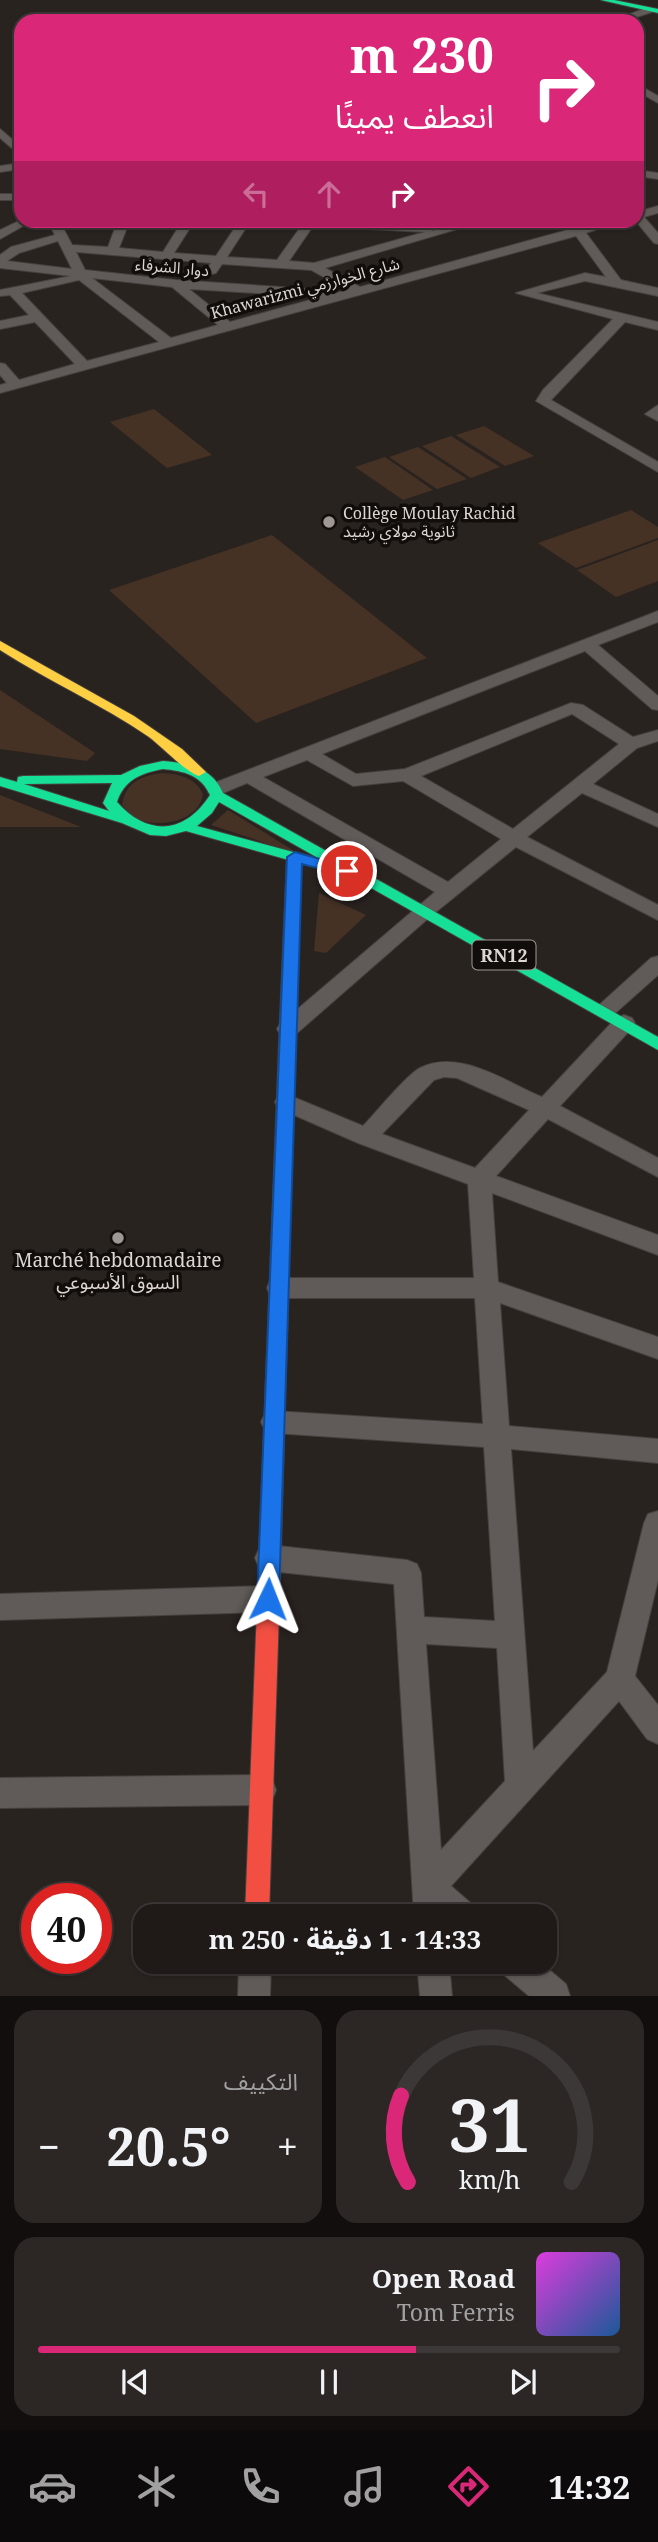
<!DOCTYPE html>
<html lang="ar">
<head>
<meta charset="utf-8">
<style>
  :root { --surface:#1f1a18; --page:#2c2725; --text:#f1f3f6; --muted:#a1a1a2; --line:#3c3837; --accent:#db2777 }
  body { margin:0; font-family:"Noto Serif","Noto Sans Arabic",serif; background:var(--page); color:var(--text); direction:rtl; height:100vh; display:flex; flex-direction:column; font-size:26px; white-space:nowrap }
  * { box-sizing:border-box; margin:0 }
  p { font-size:23px; color:var(--muted) }
  .icon { flex:none; width:38px; height:38px; fill:none; stroke:currentColor; stroke-width:2; stroke-linecap:round; stroke-linejoin:round }
  .map { position:relative; height:1996px; overflow:hidden; direction:ltr }
  .sheet { display:flex; flex-direction:column; gap:14px; padding:14px; background:#110e0d; flex:1 }
  .sheet>* { flex:none }
  .top-card { position:absolute; left:14px; top:14px; width:630px; height:214px; border-radius:21px; box-shadow:0 2px 5px #0004,0 0 0 2px var(--line); direction:rtl; background:#db2777; color:#fff; overflow:hidden }
  .speed { position:absolute; left:21px; top:1883px; display:flex; gap:14px; font-size:35px; font-weight:700; text-align:center }
  .speed>* { display:grid; place-content:center; width:91px; height:91px; border-radius:50%; background:var(--surface); box-shadow:0 2px 5px #0004,0 0 0 2px var(--line); line-height:1 }
  .speed .limit { border:10px solid #d22; background:#fff; color:#111 }
  .pin { position:absolute; display:grid; place-items:center; width:60px; height:60px; color:#fff; margin:-30px; border:4px solid #fff; border-radius:50%; box-shadow:0 2px 7px #0007 }
  .me { position:absolute; width:77px; margin:-38px; rotate:2deg; stroke-linejoin:round; filter:drop-shadow(0 0 5px #0008) }
  .turn { display:flex; align-items:center; gap:24px; height:147px; padding:0 35px; font-size:32px }
  .turn .icon { width:91px; height:91px; stroke-width:2.5 }
  .turn b { display:block; font-size:49px; line-height:60px }
  .lanes { display:flex; align-items:center; height:66px; padding:0 35px; background:#0003; justify-content:center; gap:35px; direction:ltr }
  .lanes .off { opacity:.35 }
  .big { font-size:52px; font-weight:700; line-height:1.1 }
  .sheet .card { flex:1; display:flex; flex-direction:column; justify-content:center; gap:10px; min-width:0; padding:0 24px; border-radius:21px; background:var(--page) }
  .sheet .dial { align-items:center; gap:0 }
  .dial svg { height:182px; overflow:visible; fill:none; stroke:var(--line); stroke-width:7; stroke-linecap:round; text-anchor:middle }
  .dial text { fill:var(--text); stroke:none }
  .song { display:flex; align-items:center; gap:21px }
  .cover { width:84px; height:84px; border-radius:10px; background:linear-gradient(135deg,hsl(300 70% 55%),hsl(210 70% 35%)) }
  .played { height:7px; border-radius:4px; background:linear-gradient(90deg,var(--accent) 65%,var(--line) 65%) }
  .keys { display:flex; justify-content:space-around; direction:ltr }
  .heat { display:flex; justify-content:space-between; align-items:center; font-size:38px; direction:ltr }
  .sheet .tiles { flex:1; display:grid; gap:14px; grid-template-columns:1fr 1fr }
  .card:last-child { grid-column:span 2 }
  .trip { position:absolute; left:133px; top:1904px; width:424px; height:70px; border-radius:21px; background:var(--surface); box-shadow:0 2px 5px #0004,0 0 0 2px var(--line); font-weight:700; line-height:70px; text-align:center; direction:rtl }
  .menu { display:flex; height:112px; justify-content:space-around; align-items:center; background:#0c0a0a; color:var(--muted) }
  .menu .icon { width:49px; height:49px }
  .menu .selected { color:var(--accent) }
  .menu b { font-size:32px; color:var(--text) }
  .map>svg:first-child { display:block }
  .green { fill:#463125 }
  .lines { fill:none; stroke-linecap:round; stroke-linejoin:round }
  .street-casing { stroke:#46413e; stroke-width:2 }
  .fast-casing { stroke:#46413e; stroke-width:2 }
  .slow-casing { stroke:#46413e; stroke-width:2 }
  .jam-casing { stroke:#46413e; stroke-width:2 }
  .street { fill:#605b58; fill-rule:evenodd }
  .fast { fill:#16e098; fill-rule:evenodd }
  .slow { fill:#ffcf43; fill-rule:evenodd }
  .jam { fill:#f24e42; fill-rule:evenodd }
  .route { fill:#1a73e8; stroke:#114b97; stroke-width:2 }
  .poi-dot { fill:#9e9794; stroke:#110d0a; stroke-width:2.5 }
  .labels { text-anchor:middle; dominant-baseline:central; stroke-width:7; stroke-linejoin:round; paint-order:stroke }
  .far-street-label { font-size:16px; fill:#ddd6d2; stroke:#110d0a }
  .far-poi-label { font-size:16px; fill:#ddd6d2; stroke:#110d0a; text-anchor:start }
  .shield { fill:#110d0a; stroke:#a09a96; stroke-width:2 }
  .shield-label { font-size:18px; font-weight:bold; fill:#ddd6d2 }
  .poi-label { font-size:19px; fill:#ddd6d2; stroke:#110d0a }
</style>
</head>
<body>
<div class="map">
<svg width="658" height="1996" viewBox="0 0 658 1996">
  <rect width="100%" height="100%" fill="#292320"/>
  <g class="green">
    <polygon points="154,409 212,455 167,468 110,422"/>
    <polygon points="484,426 534,456 505,466 456,435"/>
    <polygon points="451,436 500,467 471,478 422,446"/>
    <polygon points="418,447 467,479 437,489 389,457"/>
    <polygon points="385,457 433,490 403,500 355,467"/>
    <polygon points="631,510 658,527 658,538 576,568 538,543"/>
    <polygon points="272,535 427,658 256,723 109,590"/>
    <polygon points="658,540 658,581 616,597 577,570"/>
    <polygon points="0,690 95,753 87,761 0,749"/>
    <path d="M162,773C179,774 195,777 203,794C200,822 155,830 134,817C130,815 126,809 122,805C125,783 140,776 162,773Z"/>
    <polygon points="0,795 81,827 0,827"/>
    <polygon points="228,810 299,854 211,825"/>
    <polygon points="319,893 366,915 326,953 314,951"/>
  </g>
  <g class="lines">
    <g class="street-casing">
      <g id="street">
        <polygon points="649,7 654,10 652,12 625,21 611,21"/>
        <polygon points="637,84 658,96 658,103 637,91"/>
        <polygon points="0,129 21,147 21,156 0,138"/>
        <polygon points="21,163 21,169 0,172 0,166"/>
        <polygon points="637,170 658,173 658,179 637,176"/>
        <rect x="0" y="194" width="21" height="6"/>
        <polygon points="658,206 658,213 644,217 658,233 658,244 654,243 635,220 637,220 637,212"/>
        <polygon points="21,220 34,220 0,239 0,230"/>
        <path d="M47,220H59L72,245L108,247L118,220H130L119,248L163,252L183,220H195L174,253L216,256L240,220H251L227,257L277,260L302,225L279,223L274,220H345L427,225L431,227L432,231L468,220H488L325,268L360,287L604,220H624L586,233L621,280L658,288V296L585,281L537,293L658,322V330L625,322L551,400L658,462V472L536,401L543,390L613,319L516,293L585,273L606,277L576,236L0,393V385L7,383L0,375V363L5,364L19,380L75,364L35,322L0,329V321L29,315L10,295L0,296V290L71,276L0,268V255L11,247L55,235ZM313,226L425,232L314,263L289,261ZM58,241L72,269L7,261L19,253ZM76,252L211,263L206,270L212,274L216,273L222,264L311,270L347,290L332,294L326,290L176,280L85,270ZM92,278L172,287L218,325L171,338ZM79,280L159,342L87,361L22,293ZM189,289L321,297L230,322Z"/>
        <polygon points="658,405 658,421 645,414"/>
        <path d="M658,611V622L598,645L658,696V710L652,709L585,651L322,754L356,774L405,769L571,703L583,705L633,737L658,730V741L637,748L593,784L658,814V827L582,793L527,837L658,905V920L516,847L431,916L296,1034L288,1037L280,1034L277,1029L280,1024L435,892L247,783L223,793H209L207,789L209,785ZM572,714L619,744L513,829L421,776ZM307,760L353,786L403,781L501,839L448,882L263,777Z"/>
        <polygon points="658,956 658,975 612,1016 605,1018 598,1016 594,1011 598,1006 651,958"/>
        <path d="M624,1015L632,1018L635,1023L632,1028L560,1106L658,1158V1177L548,1119L496,1176L658,1235V1255L492,1193L498,1282L658,1337V1359L500,1303L509,1426L658,1439V1463L511,1449L533,1751L607,1672L644,1523L648,1514L658,1511V1580L635,1676L658,1705V1744L647,1739L619,1701L451,1886L473,1905L478,1916H414L394,1584L269,1571L259,1567L255,1558L259,1549L269,1545L407,1560L417,1564L421,1573L424,1617L495,1621L484,1447L274,1433L265,1430L261,1422L265,1414L274,1411L483,1424L475,1298H279L270,1295L267,1288L270,1281L279,1278H474L468,1184L358,1143L278,1108L275,1102L278,1096L286,1094L363,1126C376,1113 405,1076 420,1068C459,1048 506,1082 542,1097L616,1018ZM444,1077L457,1078L529,1110L475,1168L382,1134L434,1080ZM426,1644L497,1648L505,1781L441,1850Z"/>
        <polygon points="268,1586 278,1590 282,1599 278,1608 268,1612 0,1620 0,1594"/>
        <polygon points="261,1775 272,1779 276,1790 272,1801 261,1805 0,1808 0,1778"/>
        <polygon points="239,1962 271,1962 270,1996 238,1996"/>
        <polygon points="417,1962 449,1962 452,1996 420,1996"/>
        <polygon points="499,1962 540,1962 566,1984 570,1996 529,1996 503,1974"/>
      </g>
    </g>
    <g class="fast-casing">
      <g id="fast">
        <polygon points="601,0 614,0 658,9 658,13"/>
        <path d="M163,761C188,763 212,767 223,793L658,1037V1050L219,802L212,813L197,826L308,856L310,859L308,862L303,864L186,831L166,836L150,835L122,823L0,786V777L17,782L18,777L23,776L121,775L140,766ZM163,769C184,771 201,775 210,795C185,834 148,837 117,802C124,780 141,773 163,769ZM112,783L103,803L109,811L24,784Z"/>
      </g>
    </g>
    <g class="slow-casing">
      <g id="slow">
        <path d="M0,641L134,716L182,749L206,772L199,776C187,773 161,746 149,737C101,704 48,681 0,650Z"/>
        <polygon points="288,1012 296,1018 280,1582 276,1589 269,1592 262,1589 258,1582 280,1018"/>
      </g>
    </g>
    <g class="jam-casing">
      <g id="jam">
        <polygon points="294,852 301,857 296,1018 288,1024 280,1018 287,857"/>
        <polygon points="269,1572 276,1575 280,1582 269,1916 245,1916 258,1582 262,1575"/>
      </g>
    </g>
    <use href="#street" class="street"/>
    <use href="#fast" class="fast"/>
    <use href="#slow" class="slow"/>
    <use href="#jam" class="jam"/>
  </g>
  <polygon class="route" points="295,852 352,868 354,871 347,876 302,864 279,1599 276,1606 268,1609 261,1606 257,1599 287,857"/>
  <g class="poi-dot">
    <circle cx="329" cy="522" r="7"/>
    <circle cx="118" cy="1238" r="7"/>
  </g>
  <g class="labels">
    <g class="far-street-label">
      <text transform="translate(172 267) rotate(5)">دوار الشرفاء</text>
      <text transform="translate(305 288) rotate(-15)">Khawarizmi شارع الخوارزمي</text>
    </g>
    <g class="far-poi-label">
      <text x="343" y="513">Collège Moulay Rachid<tspan x="343" dy="18">ثانوية مولاي رشيد</tspan></text>
    </g>
    <rect class="shield" x="472.5" y="940.5" width="63" height="29" rx="5"/>
    <g class="shield-label">
      <text x="504" y="955">RN12</text>
    </g>
    <g class="poi-label">
      <text x="118" y="1260">Marché hebdomadaire<tspan x="118" dy="22">السوق الأسبوعي</tspan></text>
    </g>
  </g>
</svg>
<div class="speed"><div class="limit">40</div></div>
<div class="pin" style="left:347px;top:871px;background:#d93025"><svg class="icon" aria-label="arrive" viewBox="0 0 24 24"><path d="M6 21V4h12l-3 4 3 4H6"/></svg></div>
<svg class="me" style="left:268px;top:1599px" viewBox="-20 -20 40 40"><path d="M0-17L14 15 0 8-14 15z" fill="#1a73e8" stroke="#fff" stroke-width="4"/></svg>
<div class="trip">14:33 · 1 دقيقة · 250 m</div>
<div class="top-card">
<div class="turn"><svg class="icon" aria-label="right" viewBox="0 0 24 24"><path d="M7 20v-9h11M14 6l5 5-5 5"/></svg><div><b>230 m</b>انعطف يمينًا</div></div>
<div class="lanes"><svg class="icon off" aria-label="left" viewBox="0 0 24 24"><path d="M17 20v-9H6M10 6l-5 5 5 5"/></svg><svg class="icon off" aria-label="ahead" viewBox="0 0 24 24"><path d="M12 20V5M6 11l6-6 6 6"/></svg><svg class="icon" aria-label="right" viewBox="0 0 24 24"><path d="M7 20v-9h11M14 6l5 5-5 5"/></svg></div>
</div>
</div>
<section class="sheet">
<div class="tiles">
<div class="card dial"><svg viewBox="0 0 100 80">
<path d="M14 69A42 42 0 1 1 86 69"/>
<path d="M14 69A42 42 0 0 1 11 31" stroke="#db2777"/>
<text x="50" y="56" font-size="32" font-weight="700">31</text>
<text x="50" y="72" font-size="11">km/h</text>
</svg></div>
<div class="card"><p>التكييف</p>
<div class="heat"><a>−</a><b class="big">20.5°</b><a>+</a></div>
</div>
<div class="card">
<div class="song"><i class="cover"></i><div><b>Open Road</b><p>Tom Ferris</p></div></div>
<div class="played"></div>
<div class="keys"><svg class="icon" aria-label="previous" viewBox="0 0 24 24"><path d="M18 5L8 12l10 7zM5 5v14"/></svg><svg class="icon" aria-label="pause" viewBox="0 0 24 24"><path d="M8 5v14M16 5v14"/></svg><svg class="icon" aria-label="next" viewBox="0 0 24 24"><path d="M6 5l10 7-10 7zM19 5v14"/></svg></div>
</div>
</div>
</section>
<nav class="menu">
<b>14:32</b>
<svg class="icon selected" aria-label="directions" viewBox="0 0 24 24"><path d="M12 3l9 9-9 9-9-9zM9 14v-3h6M13 9l2 2-2 2"/></svg>
<svg class="icon" aria-label="music" viewBox="0 0 24 24"><path d="M9 18V5l10-2v13"/><circle cx="6" cy="18" r="3"/><circle cx="16" cy="16" r="3"/></svg>
<svg class="icon" aria-label="phone" viewBox="0 0 24 24"><path d="M5 4h4l2 5-3 2q2 4 5 5l2-3 5 2v4C11 20 4 13 5 4z"/></svg>
<svg class="icon" aria-label="climate" viewBox="0 0 24 24"><path d="M12 3v18M4 7l16 10M4 17L20 7"/></svg>
<svg class="icon" aria-label="car" viewBox="0 0 24 24"><path d="M5 17H2v-5l4-1 3-4h7l3 4 3 1v5h-3M9 17h6M6 11h13"/><circle cx="7" cy="17" r="2"/><circle cx="17" cy="17" r="2"/></svg>
</nav>
</body>
</html>
